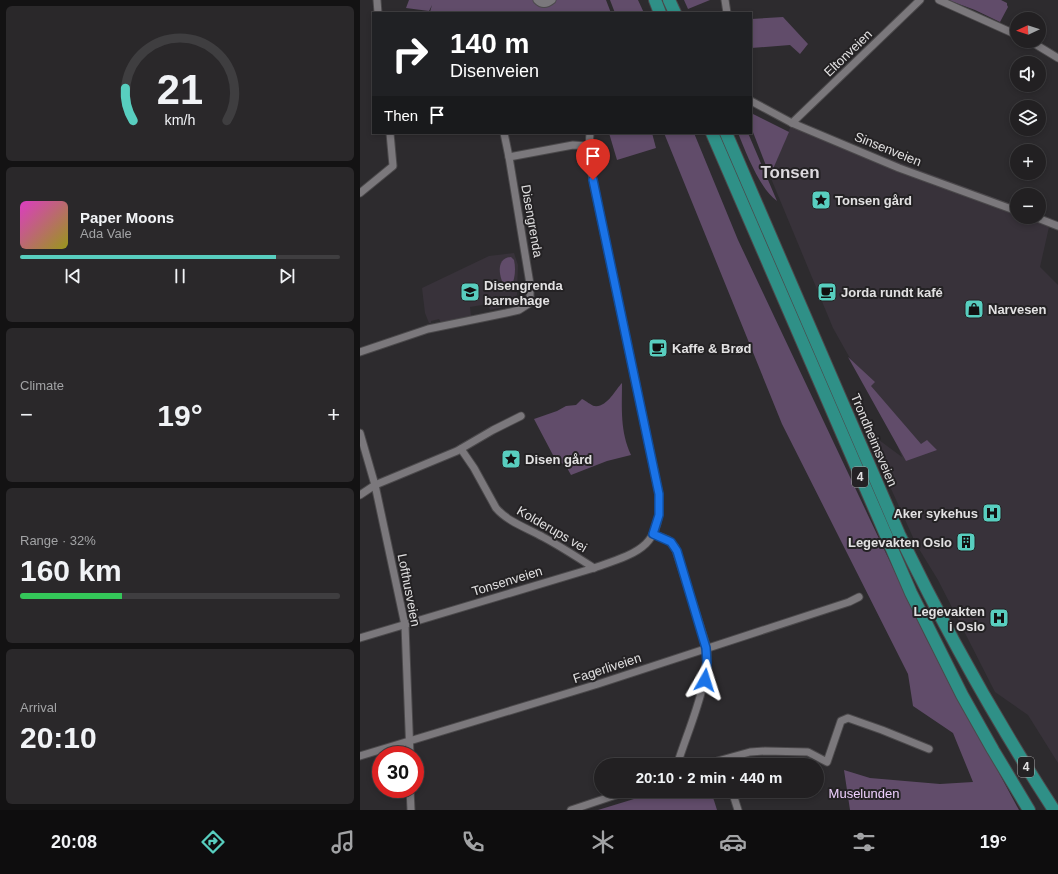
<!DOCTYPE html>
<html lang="en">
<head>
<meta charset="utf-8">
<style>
  :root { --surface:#222022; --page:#2a282a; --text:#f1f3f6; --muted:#a2a3a5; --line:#3f3e40; --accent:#58cebf }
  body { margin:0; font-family:Arial,sans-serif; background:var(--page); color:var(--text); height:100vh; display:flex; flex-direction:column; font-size:15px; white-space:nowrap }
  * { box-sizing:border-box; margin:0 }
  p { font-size:13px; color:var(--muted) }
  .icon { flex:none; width:22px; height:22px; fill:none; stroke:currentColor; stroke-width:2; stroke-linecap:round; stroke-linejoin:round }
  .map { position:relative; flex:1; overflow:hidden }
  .sheet { display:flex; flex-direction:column; gap:6px; padding:6px; background:#131213; width:360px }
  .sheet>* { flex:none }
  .banner { position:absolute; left:12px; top:12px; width:380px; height:122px; border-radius:0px; box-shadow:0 2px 6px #0003,0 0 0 1px var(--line); background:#202124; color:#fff; overflow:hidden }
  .needle { width:26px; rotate:266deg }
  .tools { position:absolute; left:650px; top:12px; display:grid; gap:8px }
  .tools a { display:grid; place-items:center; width:36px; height:36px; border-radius:50%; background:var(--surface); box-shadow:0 2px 6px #0003,0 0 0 1px var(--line); font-size:20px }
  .speed { position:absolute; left:12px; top:746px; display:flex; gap:8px; font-size:20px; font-weight:700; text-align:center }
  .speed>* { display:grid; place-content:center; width:52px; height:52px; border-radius:50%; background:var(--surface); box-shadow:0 2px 6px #0003,0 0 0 1px var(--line); line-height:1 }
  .speed .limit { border:6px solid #d22; background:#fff; color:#111 }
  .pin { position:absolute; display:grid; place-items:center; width:34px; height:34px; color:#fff; margin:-41px -17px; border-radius:50% 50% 50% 0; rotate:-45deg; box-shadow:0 0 4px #0007 }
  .pin .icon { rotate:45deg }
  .me { position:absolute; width:44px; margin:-22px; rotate:6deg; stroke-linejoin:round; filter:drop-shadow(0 0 3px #0008) }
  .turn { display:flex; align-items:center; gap:14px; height:84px; padding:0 12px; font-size:18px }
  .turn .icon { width:52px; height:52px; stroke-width:2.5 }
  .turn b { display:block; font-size:28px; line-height:34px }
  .then { display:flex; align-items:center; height:38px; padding:0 12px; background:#0003; gap:8px; font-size:15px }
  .big { font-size:30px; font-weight:800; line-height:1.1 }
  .sheet .tile { flex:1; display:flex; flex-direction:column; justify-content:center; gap:6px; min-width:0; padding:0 14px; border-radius:6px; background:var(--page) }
  .sheet .dial { align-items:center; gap:0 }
  .dial svg { height:104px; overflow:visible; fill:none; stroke:var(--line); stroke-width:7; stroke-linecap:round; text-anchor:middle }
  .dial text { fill:var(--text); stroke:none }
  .song { display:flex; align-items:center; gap:12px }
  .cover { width:48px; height:48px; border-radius:6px; background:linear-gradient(135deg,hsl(310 70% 55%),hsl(60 70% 35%)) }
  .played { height:4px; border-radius:2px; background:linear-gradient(90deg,var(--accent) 80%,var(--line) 80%) }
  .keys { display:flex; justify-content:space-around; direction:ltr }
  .heat { display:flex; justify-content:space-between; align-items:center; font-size:22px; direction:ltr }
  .charge { height:6px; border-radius:3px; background:linear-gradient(90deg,#34c759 32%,var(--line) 0) }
  .trip { position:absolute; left:234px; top:758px; width:230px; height:40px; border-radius:20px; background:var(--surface); box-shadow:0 2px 6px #0003,0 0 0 1px var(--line); font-weight:800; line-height:40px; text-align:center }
  .dock { display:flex; height:64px; justify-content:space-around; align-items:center; background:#0e0d0e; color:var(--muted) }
  .dock .icon { width:28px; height:28px }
  .dock .active { color:var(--accent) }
  .dock b { font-size:18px; color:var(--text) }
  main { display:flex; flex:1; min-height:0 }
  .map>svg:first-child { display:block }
  .built { fill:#38323a }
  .green { fill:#614c6a }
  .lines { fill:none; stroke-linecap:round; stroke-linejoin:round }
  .minor-casing { stroke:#4b494b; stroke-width:9 }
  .trunk-casing { stroke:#4b494b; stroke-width:14 }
  .minor { stroke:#7b787c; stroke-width:7 }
  .trunk { stroke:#2f9087; stroke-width:12 }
  .route-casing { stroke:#114b97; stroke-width:10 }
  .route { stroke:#1a73e8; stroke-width:7 }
  .labels { text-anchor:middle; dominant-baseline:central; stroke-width:4; stroke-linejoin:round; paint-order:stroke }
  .shield { fill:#242224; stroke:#a9a8a9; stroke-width:1 }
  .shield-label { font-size:12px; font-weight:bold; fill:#e2e1e2 }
  .street-label { font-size:13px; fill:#e2e1e2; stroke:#242224 }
  .poi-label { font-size:13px; font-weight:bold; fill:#e2e1e2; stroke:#242224; text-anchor:start }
  .park-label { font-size:13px; fill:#efd0fe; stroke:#242224 }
  .district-label { font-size:17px; font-weight:bold; fill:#dcd9dd; stroke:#242224 }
</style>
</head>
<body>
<main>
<section class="sheet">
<div class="tile dial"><svg viewBox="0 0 100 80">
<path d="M14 69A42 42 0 1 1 86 69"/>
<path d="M14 69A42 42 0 0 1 8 44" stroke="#58cebf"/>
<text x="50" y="56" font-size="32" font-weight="700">21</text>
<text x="50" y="72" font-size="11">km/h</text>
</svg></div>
<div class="tile">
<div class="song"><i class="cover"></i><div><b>Paper Moons</b><p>Ada Vale</p></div></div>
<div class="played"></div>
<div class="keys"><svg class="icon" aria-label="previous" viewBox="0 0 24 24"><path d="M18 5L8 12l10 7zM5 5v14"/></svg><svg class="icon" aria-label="pause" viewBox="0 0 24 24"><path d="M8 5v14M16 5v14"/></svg><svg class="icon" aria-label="next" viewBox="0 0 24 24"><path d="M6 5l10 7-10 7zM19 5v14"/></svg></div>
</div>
<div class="tile"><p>Climate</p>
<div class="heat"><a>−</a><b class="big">19°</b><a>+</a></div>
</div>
<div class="tile"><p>Range · 32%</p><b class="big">160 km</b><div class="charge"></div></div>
<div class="tile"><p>Arrival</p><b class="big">20:10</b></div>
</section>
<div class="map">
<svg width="698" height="810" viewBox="0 0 698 810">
  <rect width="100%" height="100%" fill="#2d2b2e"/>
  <g class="built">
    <polygon points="432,123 657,206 657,217 679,217 679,214 691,218 680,267 698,285 698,763 668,715 635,692 578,580 556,544 523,471 519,440 542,457 533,435 473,328 410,176"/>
    <polygon points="154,253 158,265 157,295 147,306 130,310 128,304 110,307 111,316 81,323 79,319 71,321 71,323 69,323 65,313 62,288 129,256"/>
  </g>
  <g class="green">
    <polygon points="49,0 246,0 251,13 73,13 70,12 72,5 69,11 46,8"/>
    <polygon points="250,0 278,0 284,13 255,13"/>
    <polygon points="324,0 350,0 328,9"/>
    <polygon points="588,0 641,0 647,3 647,5 648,7 640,22 615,10"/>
    <polygon points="423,17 448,44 440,54 430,45 391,48 391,19"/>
    <polygon points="391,113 429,132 410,176 391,127"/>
    <polygon points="249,133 292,133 296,148 257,160"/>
    <polygon points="304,133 334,133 378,240 566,638 659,810 490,810 484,770 510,778 580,784 613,782 593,733 553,706 548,674 422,424"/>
    <path d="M378,133H388L417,201C400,189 386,153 378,133Z"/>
    <path d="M151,257L154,260C156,269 155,279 151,287H145C139,278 135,258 151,257Z"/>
    <polygon points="488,357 515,382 511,386 561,444 567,440 577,450 546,461"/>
    <path d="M262,383C262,409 260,431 271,455L247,461L211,475L206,466L194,457L174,419L197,411L206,406L216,405L222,399C226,401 231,405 234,406C247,408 255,390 262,383Z"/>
    <polygon points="300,791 351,791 357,810 238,810"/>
  </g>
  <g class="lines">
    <g class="minor-casing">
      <g id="minor">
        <polyline points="17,0 18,13"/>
        <path d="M177,0C182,5 187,4 192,0"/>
        <polyline points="365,0 367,13"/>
        <polyline points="579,0 657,35"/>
        <polyline points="670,41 698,58"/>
        <polyline points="391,101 432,123 539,168 657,211"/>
        <polyline points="432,123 560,0"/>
        <polyline points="144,133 149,157"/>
        <polyline points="0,193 33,166 30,133"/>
        <polyline points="675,217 698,226"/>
        <polyline points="0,352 68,329 146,313 159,310 170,303 170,284 149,157 213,145 228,146"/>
        <polyline points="0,433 15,485 45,625 50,755"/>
        <path d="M101,449L114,468L136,508C148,522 167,528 183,537C200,546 217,557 234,568"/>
        <polyline points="0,495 15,485 97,451 133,430 161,416"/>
        <path d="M293,534L308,540L315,547L347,648C348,688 329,727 317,765"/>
        <path d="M0,638L234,568C277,553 303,547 299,494L235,190C231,171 228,153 230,133"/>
        <polyline points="0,756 238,684 489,602 499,597"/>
        <polyline points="343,765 390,752 405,751 448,752 467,762 481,721 488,718 522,730 569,749"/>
        <polyline points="50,789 51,810"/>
        <polyline points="372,791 378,810"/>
        <polyline points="211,810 268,791"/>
      </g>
    </g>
    <g class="trunk-casing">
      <g id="trunk">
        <polyline points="295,0 300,13"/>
        <polyline points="309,0 315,13"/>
        <polyline points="352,133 551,593 602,695 633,750 669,810"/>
        <path d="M366,133L539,534C585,629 636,721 694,810"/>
      </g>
    </g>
    <use href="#minor" class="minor"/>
    <use href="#trunk" class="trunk"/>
  </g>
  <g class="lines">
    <g class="route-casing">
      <polyline id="route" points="233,180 299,494 299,515 293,534 311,542 317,551 346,648 347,663 345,680"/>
    </g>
    <use href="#route" class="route"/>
  </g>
  <defs>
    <g id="sight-square" transform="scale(1)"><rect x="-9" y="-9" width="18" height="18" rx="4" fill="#58cebf" stroke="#242224"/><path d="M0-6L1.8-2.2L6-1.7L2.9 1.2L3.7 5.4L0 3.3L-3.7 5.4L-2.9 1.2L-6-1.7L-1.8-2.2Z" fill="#111"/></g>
    <g id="school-square" transform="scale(1)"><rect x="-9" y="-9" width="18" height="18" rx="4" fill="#58cebf" stroke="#242224"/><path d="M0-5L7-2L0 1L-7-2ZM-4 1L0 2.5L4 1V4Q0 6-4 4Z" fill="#111"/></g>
    <g id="cafe-square" transform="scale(1)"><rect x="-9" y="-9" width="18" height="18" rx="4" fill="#58cebf" stroke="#242224"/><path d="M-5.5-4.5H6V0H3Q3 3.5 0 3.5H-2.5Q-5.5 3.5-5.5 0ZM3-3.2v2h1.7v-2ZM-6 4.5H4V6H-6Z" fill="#111"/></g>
    <g id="shop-square" transform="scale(1)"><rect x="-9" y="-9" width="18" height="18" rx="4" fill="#58cebf" stroke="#242224"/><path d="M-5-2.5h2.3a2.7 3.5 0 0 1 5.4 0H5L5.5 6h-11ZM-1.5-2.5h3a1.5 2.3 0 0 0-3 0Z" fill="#111"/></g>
    <g id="hospital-square" transform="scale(1)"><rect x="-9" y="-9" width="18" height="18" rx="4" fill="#58cebf" stroke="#242224"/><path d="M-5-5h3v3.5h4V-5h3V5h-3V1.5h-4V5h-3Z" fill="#111"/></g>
    <g id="building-square" transform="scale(1)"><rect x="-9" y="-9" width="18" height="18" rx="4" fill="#58cebf" stroke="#242224"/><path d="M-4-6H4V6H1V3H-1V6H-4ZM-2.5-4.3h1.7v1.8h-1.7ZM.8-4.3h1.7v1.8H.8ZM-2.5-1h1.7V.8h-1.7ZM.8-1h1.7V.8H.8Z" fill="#111"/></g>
  </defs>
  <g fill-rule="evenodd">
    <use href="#sight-square" x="461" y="200"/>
    <use href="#school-square" x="110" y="292"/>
    <use href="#cafe-square" x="467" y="292"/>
    <use href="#shop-square" x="614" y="309"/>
    <use href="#cafe-square" x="298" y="348"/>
    <use href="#sight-square" x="151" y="459"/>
    <use href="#hospital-square" x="632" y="513"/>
    <use href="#building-square" x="606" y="542"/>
    <use href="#hospital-square" x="639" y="618"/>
  </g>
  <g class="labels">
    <g class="shield">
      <rect x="492" y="467" width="16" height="20" rx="3"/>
      <rect x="658" y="757" width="16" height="20" rx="3"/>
    </g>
    <g class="shield-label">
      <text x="500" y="477">4</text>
      <text x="666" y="767">4</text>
    </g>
    <g class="street-label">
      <text transform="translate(488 53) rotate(-44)">Eltonveien</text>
      <text transform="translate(528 149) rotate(22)">Sinsenveien</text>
      <text transform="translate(172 221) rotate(80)">Disengrenda</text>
      <text transform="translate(514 440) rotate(67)">Trondheimsveien</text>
      <text transform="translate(192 529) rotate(30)">Kolderups vei</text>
      <text transform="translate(147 581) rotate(-17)">Tonsenveien</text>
      <text transform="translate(49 590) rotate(79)">Lofthusveien</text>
      <text transform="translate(247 668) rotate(-18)">Fagerliveien</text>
    </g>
    <g class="poi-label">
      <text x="475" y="200">Tonsen gård</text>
      <text x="124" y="285">Disengrenda<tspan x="124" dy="15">barnehage</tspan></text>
      <text x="481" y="292">Jorda rundt kafé</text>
      <text x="628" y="309">Narvesen</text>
      <text x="312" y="348">Kaffe &amp; Brød</text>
      <text x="165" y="459">Disen gård</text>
      <text x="618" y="513" text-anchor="end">Aker sykehus</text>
      <text x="592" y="542" text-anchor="end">Legevakten Oslo</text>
      <text x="625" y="611" text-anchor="end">Legevakten<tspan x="625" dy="15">i Oslo</tspan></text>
    </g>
    <g class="park-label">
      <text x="504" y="793">Muselunden</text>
    </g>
    <g class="district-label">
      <text x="430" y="172">Tonsen</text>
    </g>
  </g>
</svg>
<div class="tools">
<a><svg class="needle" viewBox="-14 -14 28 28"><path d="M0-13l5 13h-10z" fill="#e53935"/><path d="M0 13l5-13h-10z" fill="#a2a3a5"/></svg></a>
<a><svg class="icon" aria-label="sound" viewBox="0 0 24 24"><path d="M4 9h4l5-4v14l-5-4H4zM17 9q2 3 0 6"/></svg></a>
<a><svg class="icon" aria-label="layers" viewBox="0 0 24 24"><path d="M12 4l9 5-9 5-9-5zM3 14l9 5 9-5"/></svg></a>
<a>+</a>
<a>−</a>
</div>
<div class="speed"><div class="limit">30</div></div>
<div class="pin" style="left:233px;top:180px;background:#d93025"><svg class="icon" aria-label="arrive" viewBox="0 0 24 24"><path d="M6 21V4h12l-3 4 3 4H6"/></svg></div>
<svg class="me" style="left:345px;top:680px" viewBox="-20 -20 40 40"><path d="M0-17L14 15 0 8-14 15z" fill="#1a73e8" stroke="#fff" stroke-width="4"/></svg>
<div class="trip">20:10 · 2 min · 440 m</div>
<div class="banner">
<div class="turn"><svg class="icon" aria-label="right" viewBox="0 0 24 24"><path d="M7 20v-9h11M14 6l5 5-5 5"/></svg><div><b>140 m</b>Disenveien</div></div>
<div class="then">Then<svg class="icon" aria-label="arrive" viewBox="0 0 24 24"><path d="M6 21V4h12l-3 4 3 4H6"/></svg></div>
</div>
</div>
</main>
<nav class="dock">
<b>20:08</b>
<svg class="icon active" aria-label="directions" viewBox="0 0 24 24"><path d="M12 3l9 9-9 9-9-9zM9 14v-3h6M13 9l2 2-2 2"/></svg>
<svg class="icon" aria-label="music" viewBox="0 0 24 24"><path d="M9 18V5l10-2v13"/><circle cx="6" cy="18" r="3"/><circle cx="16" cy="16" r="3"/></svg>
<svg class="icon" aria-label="phone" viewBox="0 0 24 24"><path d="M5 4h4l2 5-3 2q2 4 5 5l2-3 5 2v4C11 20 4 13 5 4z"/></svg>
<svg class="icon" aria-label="climate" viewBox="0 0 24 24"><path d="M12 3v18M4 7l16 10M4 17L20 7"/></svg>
<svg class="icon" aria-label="car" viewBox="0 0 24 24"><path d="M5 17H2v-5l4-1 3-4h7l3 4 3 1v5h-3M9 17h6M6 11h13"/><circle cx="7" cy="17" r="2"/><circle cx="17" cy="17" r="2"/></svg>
<svg class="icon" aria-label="filters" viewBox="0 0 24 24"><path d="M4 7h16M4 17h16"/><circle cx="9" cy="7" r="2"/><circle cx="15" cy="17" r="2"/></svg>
<b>19°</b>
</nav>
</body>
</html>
